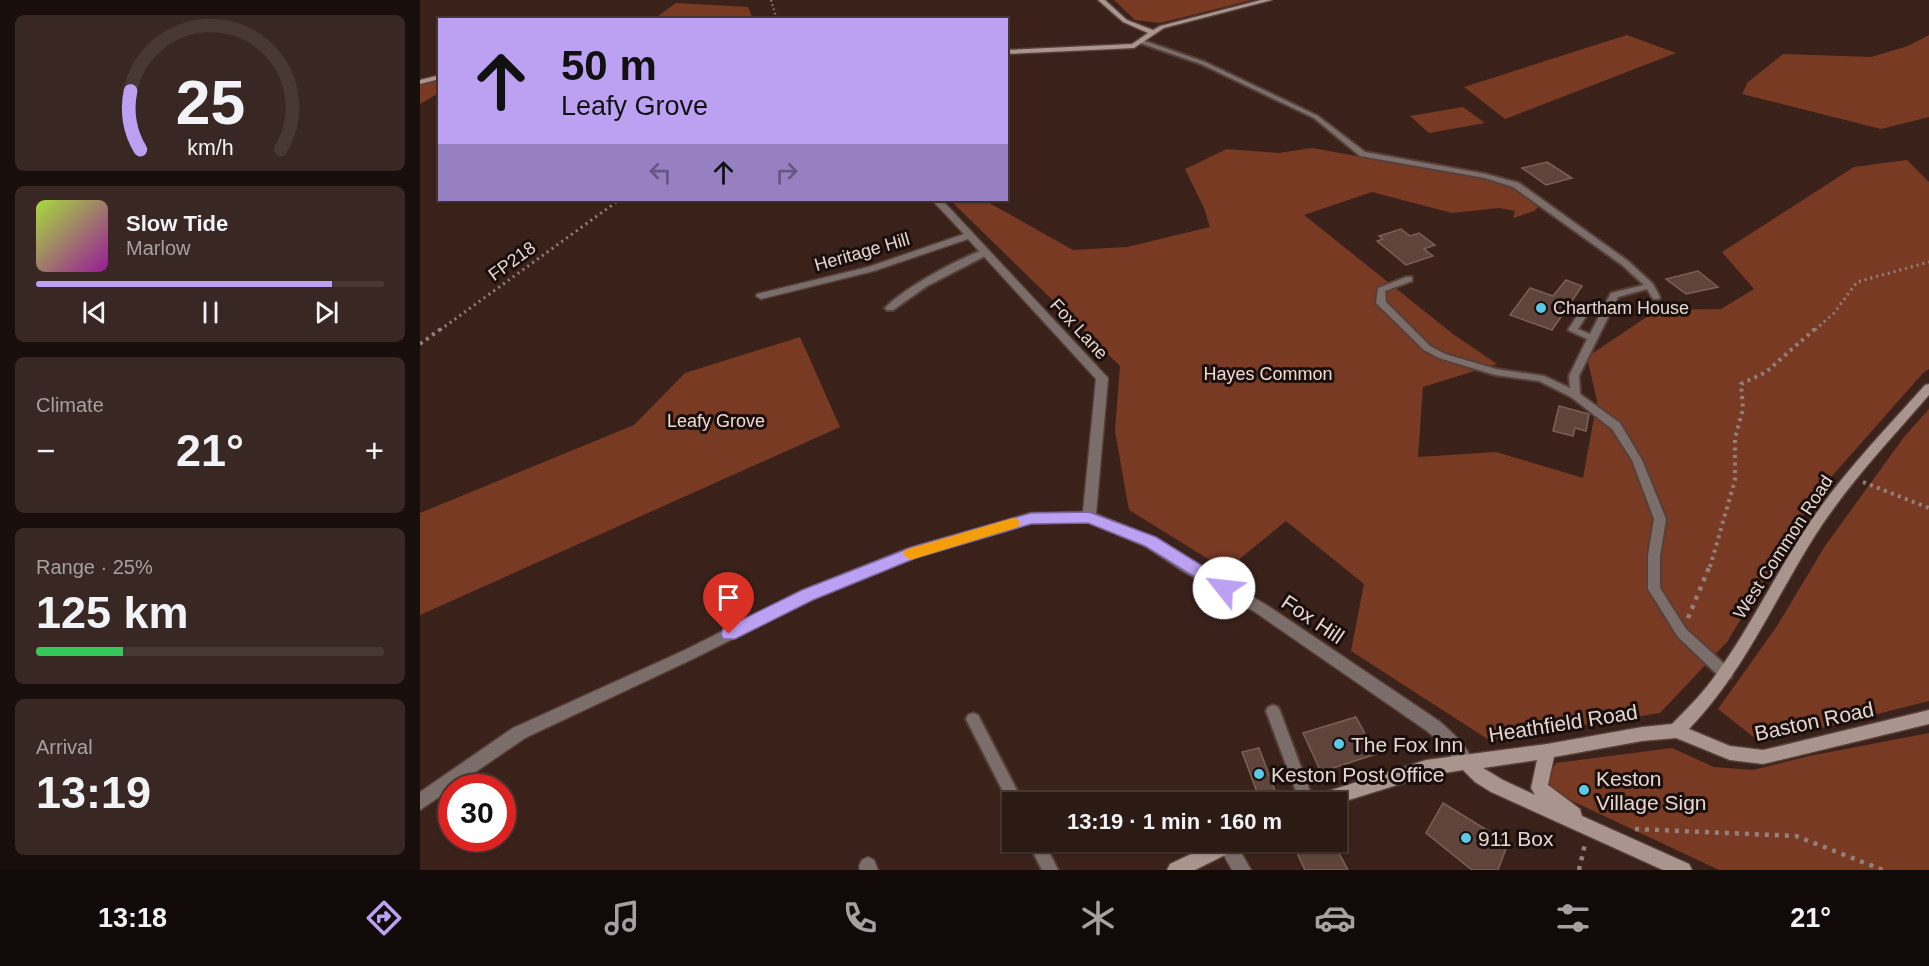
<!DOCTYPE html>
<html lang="en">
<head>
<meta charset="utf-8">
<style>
  :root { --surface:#2c1a14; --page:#382722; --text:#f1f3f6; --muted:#a6a1a0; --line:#483834; --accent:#bca0f2 }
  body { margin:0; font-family:Arial,sans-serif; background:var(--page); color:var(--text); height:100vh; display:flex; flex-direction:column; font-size:22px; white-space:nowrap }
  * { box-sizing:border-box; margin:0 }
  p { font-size:20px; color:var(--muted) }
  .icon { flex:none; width:33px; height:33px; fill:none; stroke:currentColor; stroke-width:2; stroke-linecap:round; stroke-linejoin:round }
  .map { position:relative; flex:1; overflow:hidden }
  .panel { display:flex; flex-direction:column; gap:15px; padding:15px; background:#180e0b; width:420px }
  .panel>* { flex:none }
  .guide { position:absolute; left:18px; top:18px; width:570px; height:183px; border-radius:0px; box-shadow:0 2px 4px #0004,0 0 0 2px var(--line); background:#bca0f2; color:#111; overflow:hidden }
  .speed { position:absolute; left:18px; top:774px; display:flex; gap:12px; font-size:30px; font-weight:700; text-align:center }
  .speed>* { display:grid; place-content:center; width:78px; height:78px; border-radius:50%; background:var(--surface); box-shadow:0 2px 4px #0004,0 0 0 2px var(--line); line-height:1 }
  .speed .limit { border:9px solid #d22; background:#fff; color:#111 }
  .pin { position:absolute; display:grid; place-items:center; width:51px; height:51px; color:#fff; margin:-62px -26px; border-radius:50% 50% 50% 0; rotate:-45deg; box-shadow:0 0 6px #0007 }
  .pin .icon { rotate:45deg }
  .me { position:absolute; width:66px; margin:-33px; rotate:299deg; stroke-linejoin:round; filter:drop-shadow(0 0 4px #0008) }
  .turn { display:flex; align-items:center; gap:21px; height:126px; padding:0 24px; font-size:27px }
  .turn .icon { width:78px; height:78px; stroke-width:2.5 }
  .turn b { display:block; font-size:42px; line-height:51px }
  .lanes { display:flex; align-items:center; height:57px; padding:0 24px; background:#0003; justify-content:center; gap:30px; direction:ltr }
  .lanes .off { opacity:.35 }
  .big { font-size:45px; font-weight:600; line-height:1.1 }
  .panel .tile { flex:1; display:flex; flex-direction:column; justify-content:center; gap:9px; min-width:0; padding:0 21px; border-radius:9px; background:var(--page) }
  .panel .dial { align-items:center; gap:0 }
  .dial svg { height:156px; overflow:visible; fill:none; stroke:var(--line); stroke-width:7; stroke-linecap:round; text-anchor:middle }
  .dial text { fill:var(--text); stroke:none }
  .song { display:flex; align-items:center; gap:18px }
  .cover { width:72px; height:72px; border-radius:9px; background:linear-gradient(135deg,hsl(80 70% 55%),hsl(300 70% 35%)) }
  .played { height:6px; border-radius:3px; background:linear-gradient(90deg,var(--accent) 85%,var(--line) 85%) }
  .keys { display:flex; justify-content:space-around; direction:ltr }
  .heat { display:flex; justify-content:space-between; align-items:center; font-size:33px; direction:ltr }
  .charge { height:9px; border-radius:4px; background:linear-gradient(90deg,#34c759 25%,var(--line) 0) }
  .trip { position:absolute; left:582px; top:792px; width:345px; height:60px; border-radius:0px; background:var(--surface); box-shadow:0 2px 4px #0004,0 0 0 2px var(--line); font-weight:600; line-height:60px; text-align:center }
  .menu { display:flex; height:96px; justify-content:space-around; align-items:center; background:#120a08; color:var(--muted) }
  .menu .icon { width:42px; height:42px }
  .menu .selected { color:var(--accent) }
  .menu b { font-size:27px; color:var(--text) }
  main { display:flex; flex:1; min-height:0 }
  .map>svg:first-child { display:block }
  .green { fill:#793a24 }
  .building { fill:#5f443b; stroke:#7b5f55; stroke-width:1.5 }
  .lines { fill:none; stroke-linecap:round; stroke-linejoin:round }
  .lane-casing { stroke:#563f38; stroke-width:4 }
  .street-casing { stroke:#563f38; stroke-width:3 }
  .secondary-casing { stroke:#563f38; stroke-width:3 }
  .path-far3 { stroke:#94807a; stroke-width:2; stroke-dasharray:1.5 3; stroke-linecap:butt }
  .path-far2 { stroke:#94807a; stroke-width:3; stroke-dasharray:2 4; stroke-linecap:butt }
  .path-far1 { stroke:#94807a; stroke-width:4; stroke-dasharray:3 4.5; stroke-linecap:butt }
  .path { stroke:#94807a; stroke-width:4.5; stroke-dasharray:4 6; stroke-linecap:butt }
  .lane { fill:#7b6e6a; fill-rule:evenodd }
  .street { fill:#7b6e6a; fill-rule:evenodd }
  .secondary { fill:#aa958e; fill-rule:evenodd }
  .route { fill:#bca0f2; stroke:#7a689d; stroke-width:1.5 }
  .slow { fill:#f59e0b }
  .poi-dot { fill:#5bc8e6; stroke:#1a0f0c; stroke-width:2 }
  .labels { text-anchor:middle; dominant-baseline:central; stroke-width:6; stroke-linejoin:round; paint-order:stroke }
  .street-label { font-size:18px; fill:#e6d6d0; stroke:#1a0f0c }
  .poi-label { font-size:18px; fill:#e6d6d0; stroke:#1a0f0c; text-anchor:start }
  .park-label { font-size:18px; fill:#f2d9d1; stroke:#1a0f0c }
  .near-street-label { font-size:21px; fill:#e6d6d0; stroke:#1a0f0c }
  .near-poi-label { font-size:21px; fill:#e6d6d0; stroke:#1a0f0c; text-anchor:start }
</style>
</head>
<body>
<main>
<section class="panel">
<div class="tile dial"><svg viewBox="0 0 100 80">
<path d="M14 69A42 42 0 1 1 86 69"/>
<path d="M14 69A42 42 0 0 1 9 39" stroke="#bca0f2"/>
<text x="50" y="56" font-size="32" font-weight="700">25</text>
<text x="50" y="72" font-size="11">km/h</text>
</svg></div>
<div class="tile">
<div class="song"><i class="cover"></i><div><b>Slow Tide</b><p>Marlow</p></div></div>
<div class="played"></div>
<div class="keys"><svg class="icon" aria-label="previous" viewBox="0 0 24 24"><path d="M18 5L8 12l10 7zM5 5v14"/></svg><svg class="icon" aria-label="pause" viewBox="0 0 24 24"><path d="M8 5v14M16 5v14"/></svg><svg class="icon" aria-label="next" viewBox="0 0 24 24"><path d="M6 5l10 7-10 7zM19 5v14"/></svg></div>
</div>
<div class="tile"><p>Climate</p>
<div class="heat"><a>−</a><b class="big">21°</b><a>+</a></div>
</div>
<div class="tile"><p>Range · 25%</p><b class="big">125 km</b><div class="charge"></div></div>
<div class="tile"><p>Arrival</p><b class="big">13:19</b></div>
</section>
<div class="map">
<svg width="1509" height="870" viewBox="0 0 1509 870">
  <rect width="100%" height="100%" fill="#3a221b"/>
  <g class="green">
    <polygon points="694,0 832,0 740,23 715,20"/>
    <polygon points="256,3 328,7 333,19 234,19"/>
    <polygon points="1207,35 1256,53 1085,119 1044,87"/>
    <polygon points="1509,35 1509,117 1461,129 1322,94 1328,82 1363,54 1451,57 1488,46"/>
    <polygon points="19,79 19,93 0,104 0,85"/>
    <polygon points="1043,107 1065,123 1009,133 990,116"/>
    <polygon points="892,148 1076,181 1100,191 1119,206 1114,211 1093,218 1095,211 1079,208 1032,213 952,192 884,215 1033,334 1077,364 1003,387 998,457 1076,452 1163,478 1177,401 1167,357 1237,310 1301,309 1334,289 1302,252 1434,167 1487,160 1509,182 1509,369 1503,373 1397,493 1307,642 1240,713 1069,740 931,651 944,584 866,521 806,570 709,510 695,431 700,366 530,200 564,200 653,250 707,247 790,227 784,208 765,169 807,149 859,153"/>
    <polygon points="380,337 420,427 0,615 0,513 214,425 265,373"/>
    <polygon points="1509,409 1509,701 1370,736 1336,739 1298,709 1357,626 1405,546 1484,437"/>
    <polygon points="1509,733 1509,870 1299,870 1133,792 1127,778 1136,763 1252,748 1294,767 1333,770 1389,756"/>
  </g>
  <g class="building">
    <polygon points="1127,162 1152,178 1126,185 1102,168"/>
    <polygon points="981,229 990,236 999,233 1015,245 1004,249 1013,256 986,265 957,241 963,239 959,236"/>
    <polygon points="1278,271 1298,287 1266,294 1246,279"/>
    <polygon points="1146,280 1162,286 1132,330 1090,315 1110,288 1133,296"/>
    <polygon points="1139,406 1169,414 1166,431 1155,428 1153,436 1133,431"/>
    <polygon points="936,717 956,754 901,772 883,733"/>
    <polygon points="839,748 857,796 840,800 822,752"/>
    <polygon points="1023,803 1088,843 1078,870 1052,870 1006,833"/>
    <polygon points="894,842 913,842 928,870 885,870 875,849"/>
  </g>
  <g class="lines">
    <g class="lane-casing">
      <g id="lane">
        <polygon points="722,40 785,62 898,116 945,152 1066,174 1099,183 1208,261 1233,284 1240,297 1239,299 1233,299 1227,289 1198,297 1159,376 1160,394 1200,423 1222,460 1246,519 1240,556 1240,588 1266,629 1311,670 1313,674 1311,678 1306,680 1301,678 1258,637 1228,589 1228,556 1234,519 1212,460 1192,429 1151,397 1119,381 1075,375 1019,358 1004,350 956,303 958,288 986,277 992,277 992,281 965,291 966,302 1010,346 1025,354 1076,369 1124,376 1150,388 1149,376 1167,339 1148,330 1164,305 1167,304 1172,307 1158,329 1170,334 1191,293 1224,285 1202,265 1093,187 1065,178 940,156 894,118 781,64 720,43 719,42"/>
        <path d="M566,249L570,252L569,254L507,286L473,310H467L465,308C484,288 539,258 566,249Z"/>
        <polygon points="853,705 858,707 860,711 894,802 880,802 846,711 848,707"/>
        <polygon points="553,713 558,715 603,802 592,802 592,808 591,807 546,719 548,715"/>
        <polygon points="608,842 624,842 638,870 622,870"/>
      </g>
    </g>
    <g class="street-casing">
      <g id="street">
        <path d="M512,200H522L688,378L676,514L735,538L774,564L845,604L1019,721C1032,732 1046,745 1053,761L1051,766L1045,769L1039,766L1023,745L1007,731L835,612L764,572L725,546L668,522L611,523L496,557L392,599L275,658L105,738L0,810V792L93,728L265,650L382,591L487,549L611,513L663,512L676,379L548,239L454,271L341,299L336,296L337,294L448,267L544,234Z"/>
        <polygon points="799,842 815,842 831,870 812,870 801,850"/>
        <polygon points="448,857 454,860 458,870 440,870 439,866 442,860"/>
      </g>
    </g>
    <g class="secondary-casing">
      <g id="secondary">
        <polygon points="678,0 685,0 707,20 733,30 740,26 841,0 852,0 744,28 714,48 586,54 586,50 712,44 728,33 703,22"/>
        <polygon points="20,75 20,79 0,84 0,80"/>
        <path d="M1509,384V395C1470,440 1429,483 1396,534C1354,600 1324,672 1269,729L1310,746L1343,750L1509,710V724L1343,764L1310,760L1256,738L1222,741L1134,757L1128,785L1160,809L1162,816L1269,864L1272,870H1243L1071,792L1055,782L1043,770L1006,776L916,804V802H891L893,796L899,794L1006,760L1127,744L1222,727L1252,724C1268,708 1284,692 1297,673C1331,626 1356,573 1388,525C1422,474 1464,431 1505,385ZM1117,760L1111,788L1115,795L1083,780L1063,768Z"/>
        <polygon points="796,842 822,842 819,848 775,870 747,870 750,864"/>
      </g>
    </g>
    <polyline class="path-far3" points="351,0 357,20"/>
    <g class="path-far2">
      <polyline points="20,330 199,200"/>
      <polyline points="1395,330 1414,313 1437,282 1509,262"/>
    </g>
    <g class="path-far1">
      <polyline points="0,344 22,328"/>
      <polyline points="1443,482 1509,508"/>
      <polyline points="1290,567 1315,480 1315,438 1323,409 1321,384 1346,372 1396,328"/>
    </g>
    <g class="path">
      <polyline points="1268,618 1290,565"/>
      <polyline points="1215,829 1376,836 1463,870"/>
      <polyline points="1159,870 1165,844"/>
    </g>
    <use href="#lane" class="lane"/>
    <use href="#street" class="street"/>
    <use href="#secondary" class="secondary"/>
  </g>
  <polygon class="route" points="669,512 736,537 810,583 812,588 810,592 799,592 725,546 668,523 611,524 496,558 393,600 315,639 303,639 301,634 303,629 382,590 492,547 611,513"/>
  <polygon class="slow" points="593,518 598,519 600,523 598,527 490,560 483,554 485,550"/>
  <g class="poi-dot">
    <circle cx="1121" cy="308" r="6"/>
    <circle cx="919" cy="744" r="6"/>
    <circle cx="839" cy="774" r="6"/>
    <circle cx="1164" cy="790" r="6"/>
    <circle cx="1046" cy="838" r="6"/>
  </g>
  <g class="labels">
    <g class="street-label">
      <text transform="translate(442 252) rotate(-16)">Heritage Hill</text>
      <text transform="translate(92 261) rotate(-36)">FP218</text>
      <text transform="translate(659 329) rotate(47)">Fox Lane</text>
      <text transform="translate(1363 547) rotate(-57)">West Common Road</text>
    </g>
    <g class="poi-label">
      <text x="1133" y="308">Chartham House</text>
    </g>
    <g class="park-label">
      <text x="848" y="374">Hayes Common</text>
      <text x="296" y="421">Leafy Grove</text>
    </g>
    <g class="near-street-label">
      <text transform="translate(893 619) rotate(34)">Fox Hill</text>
      <text transform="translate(1394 721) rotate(-12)">Baston Road</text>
      <text transform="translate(1143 723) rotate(-9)">Heathfield Road</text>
    </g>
    <g class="near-poi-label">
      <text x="931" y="744">The Fox Inn</text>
      <text x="851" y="774">Keston Post Office</text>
      <text x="1176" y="778">Keston<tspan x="1176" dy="24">Village Sign</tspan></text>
      <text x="1058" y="838">911 Box</text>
    </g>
  </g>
</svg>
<div class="speed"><div class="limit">30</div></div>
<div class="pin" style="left:309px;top:634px;background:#d93025"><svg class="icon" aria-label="arrive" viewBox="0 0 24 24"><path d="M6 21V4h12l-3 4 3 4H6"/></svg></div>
<svg class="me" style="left:804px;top:588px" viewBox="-20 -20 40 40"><circle r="19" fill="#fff"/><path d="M0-13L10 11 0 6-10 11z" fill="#bca0f2"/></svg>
<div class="trip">13:19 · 1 min · 160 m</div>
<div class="guide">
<div class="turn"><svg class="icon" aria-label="ahead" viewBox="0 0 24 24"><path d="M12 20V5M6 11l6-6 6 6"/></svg><div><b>50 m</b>Leafy Grove</div></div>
<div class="lanes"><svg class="icon off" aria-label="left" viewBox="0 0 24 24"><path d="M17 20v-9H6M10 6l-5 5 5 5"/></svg><svg class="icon" aria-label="ahead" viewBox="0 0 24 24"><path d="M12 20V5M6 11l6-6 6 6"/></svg><svg class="icon off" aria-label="right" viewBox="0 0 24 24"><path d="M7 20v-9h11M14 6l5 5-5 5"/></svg></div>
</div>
</div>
</main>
<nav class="menu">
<b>13:18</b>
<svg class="icon selected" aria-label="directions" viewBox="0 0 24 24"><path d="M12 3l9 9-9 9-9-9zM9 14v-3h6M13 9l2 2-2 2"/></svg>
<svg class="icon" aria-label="music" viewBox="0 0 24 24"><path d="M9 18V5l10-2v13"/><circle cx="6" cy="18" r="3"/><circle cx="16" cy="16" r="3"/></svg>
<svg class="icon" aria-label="phone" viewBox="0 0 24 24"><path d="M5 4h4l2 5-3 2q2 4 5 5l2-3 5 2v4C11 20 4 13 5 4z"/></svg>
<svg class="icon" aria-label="climate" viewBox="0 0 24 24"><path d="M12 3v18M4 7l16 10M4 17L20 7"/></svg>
<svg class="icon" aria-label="car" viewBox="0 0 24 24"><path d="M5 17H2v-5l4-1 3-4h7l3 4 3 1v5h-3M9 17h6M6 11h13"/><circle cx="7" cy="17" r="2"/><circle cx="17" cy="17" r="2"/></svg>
<svg class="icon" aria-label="filters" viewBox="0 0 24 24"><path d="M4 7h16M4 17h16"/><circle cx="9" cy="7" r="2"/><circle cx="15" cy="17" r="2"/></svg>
<b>21°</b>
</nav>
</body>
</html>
